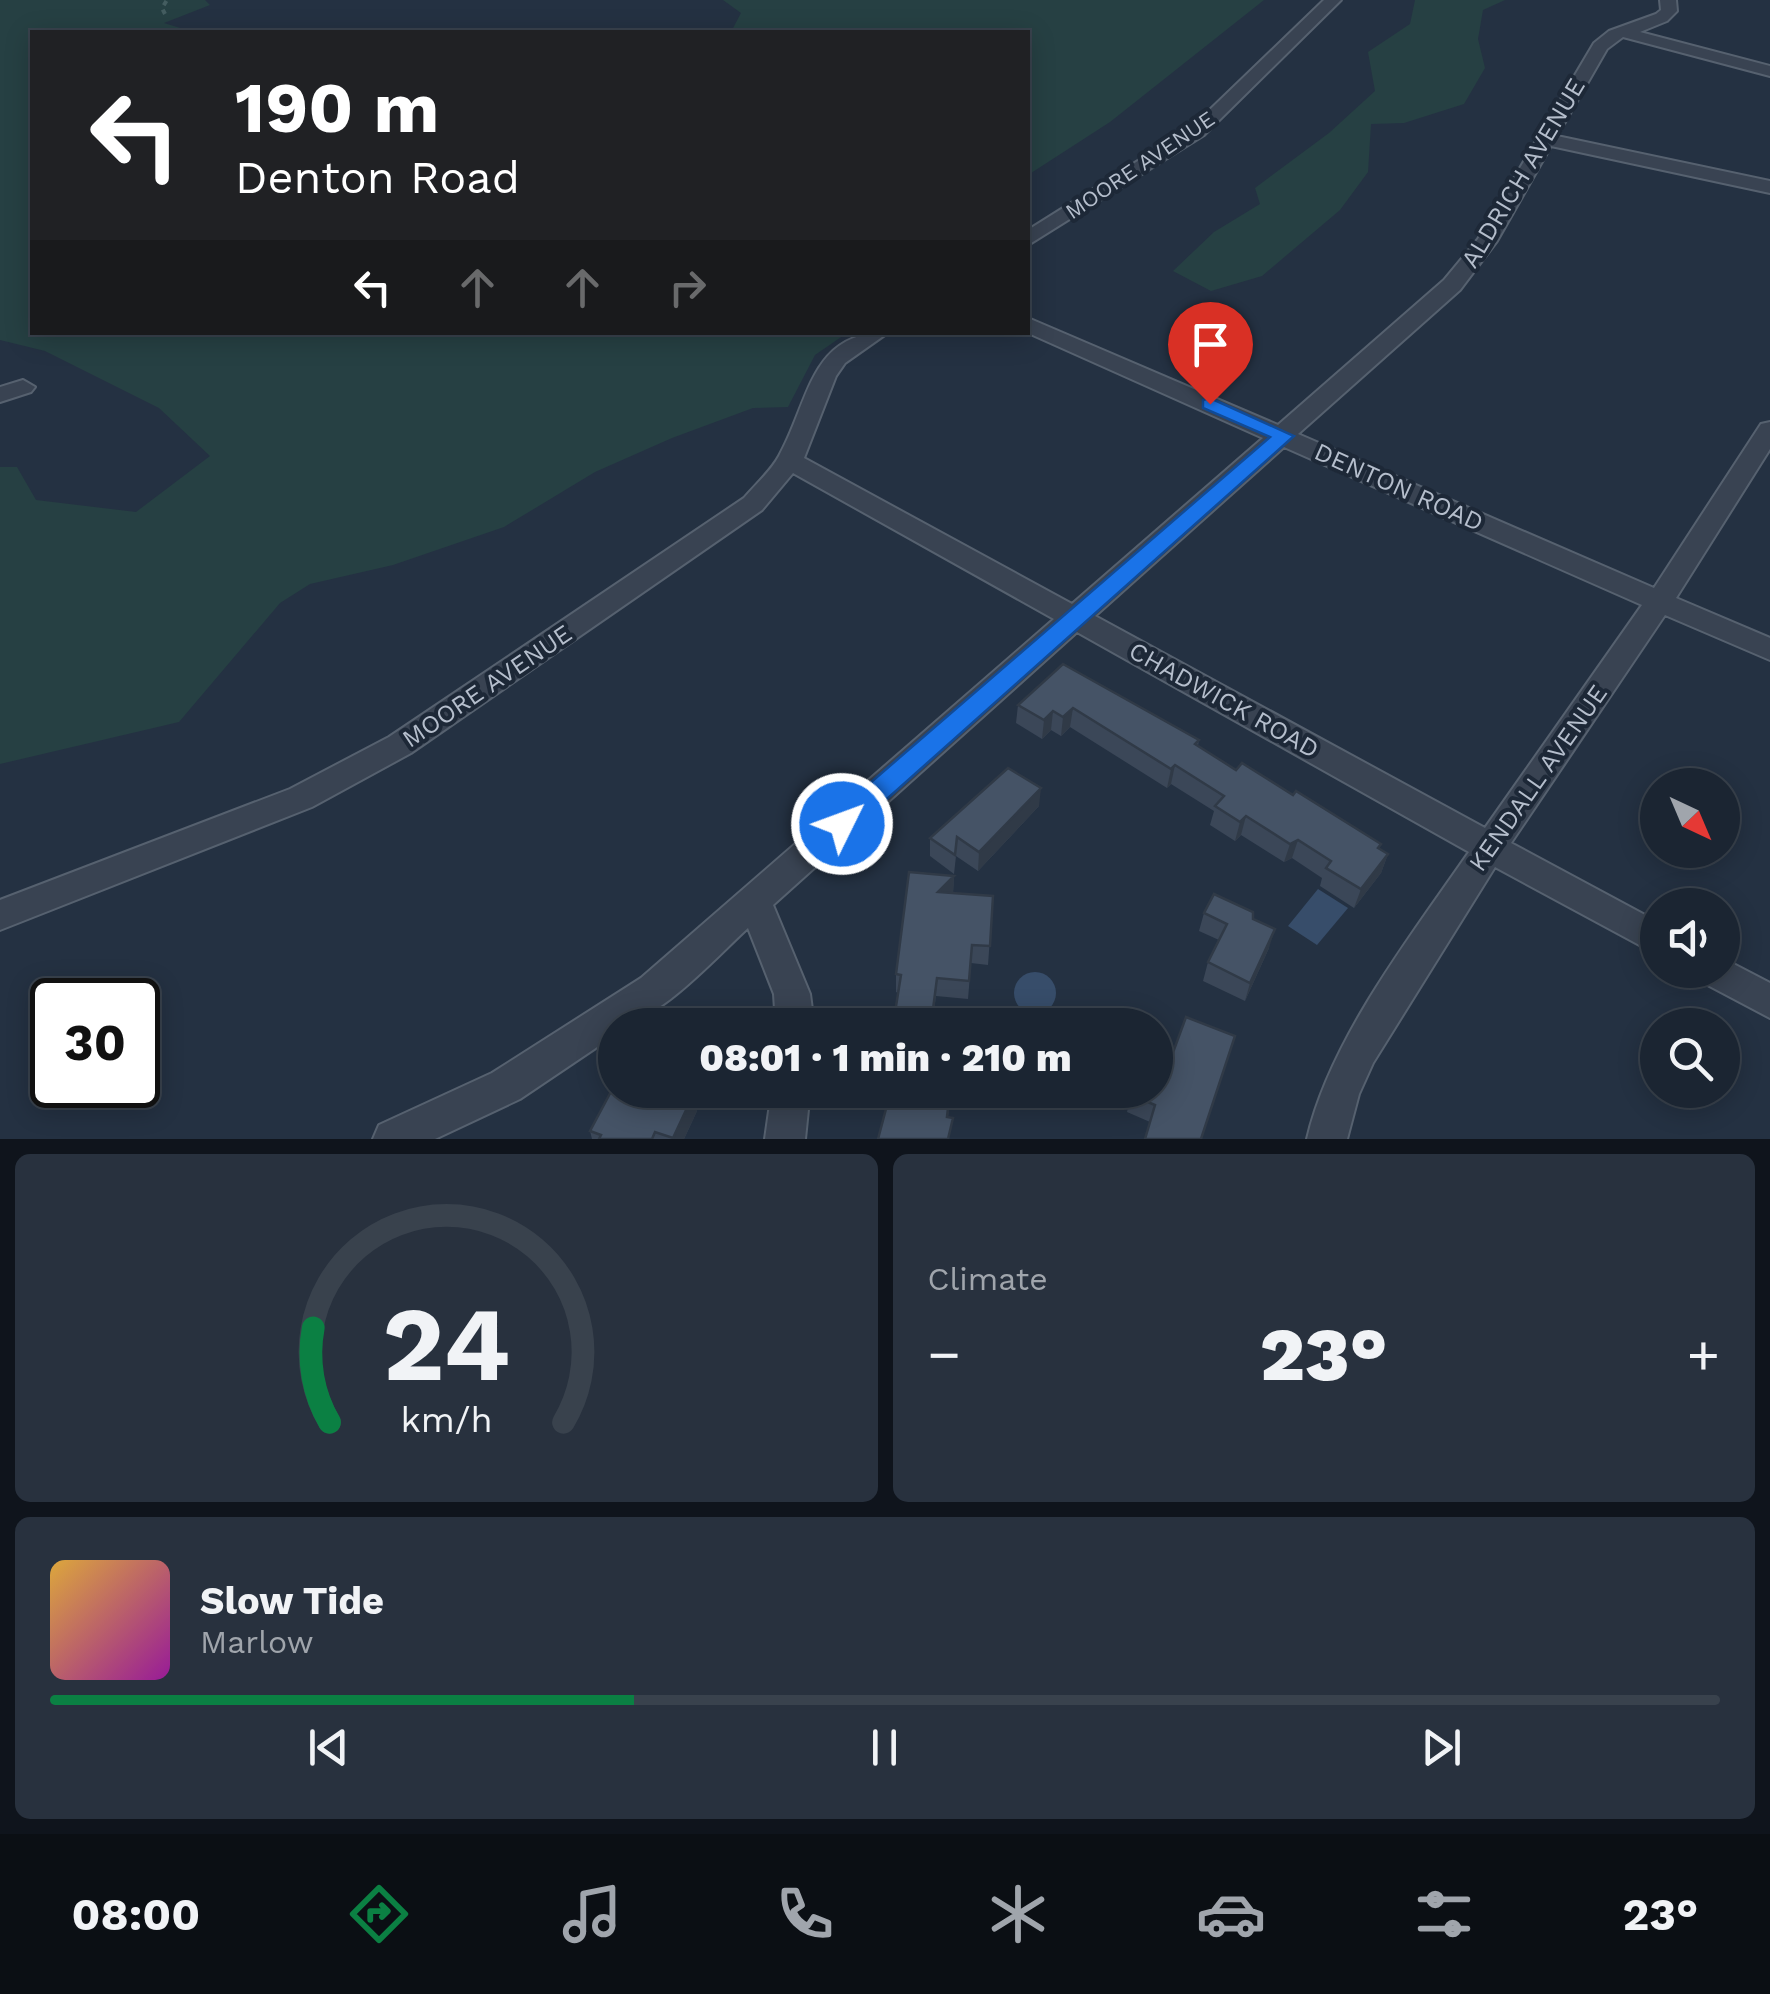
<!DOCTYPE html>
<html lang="en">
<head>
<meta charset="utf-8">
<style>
  :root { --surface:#1b2532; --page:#28313e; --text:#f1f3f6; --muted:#a0a5ac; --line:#39424d; --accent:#0b8043 }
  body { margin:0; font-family:"Work Sans",sans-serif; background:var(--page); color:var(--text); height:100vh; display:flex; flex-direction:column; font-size:38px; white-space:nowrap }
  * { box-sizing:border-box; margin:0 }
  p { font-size:32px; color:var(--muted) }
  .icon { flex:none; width:55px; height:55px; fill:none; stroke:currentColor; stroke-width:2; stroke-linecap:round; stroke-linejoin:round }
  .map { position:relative; height:1139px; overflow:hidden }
  .side { display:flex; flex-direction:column; gap:15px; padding:15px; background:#0f141c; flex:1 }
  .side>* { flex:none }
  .hud { position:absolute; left:30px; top:30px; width:1000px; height:305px; border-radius:0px; box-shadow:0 5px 25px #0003,0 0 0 2px var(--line); background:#202124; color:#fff; overflow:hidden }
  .needle { width:65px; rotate:136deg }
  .controls { position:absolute; left:1640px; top:768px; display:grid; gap:20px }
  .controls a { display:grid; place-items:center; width:100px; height:100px; border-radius:50%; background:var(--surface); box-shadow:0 5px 25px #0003,0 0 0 2px var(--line); font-size:50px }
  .speed { position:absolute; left:30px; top:978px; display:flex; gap:20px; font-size:50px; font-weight:700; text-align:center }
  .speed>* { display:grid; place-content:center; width:130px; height:130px; border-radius:50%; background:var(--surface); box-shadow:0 5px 25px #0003,0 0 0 2px var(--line); line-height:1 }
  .speed .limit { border:5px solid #111; border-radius:15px; background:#fff; color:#111 }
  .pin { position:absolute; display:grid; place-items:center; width:85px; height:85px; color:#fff; margin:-102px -42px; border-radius:50% 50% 50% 0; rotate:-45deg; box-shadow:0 0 10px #0007 }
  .pin .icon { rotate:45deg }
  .me { position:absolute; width:110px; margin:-55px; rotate:48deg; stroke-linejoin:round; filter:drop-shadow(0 0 8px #0008) }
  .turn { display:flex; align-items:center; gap:35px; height:210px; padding:0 40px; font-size:45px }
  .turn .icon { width:130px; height:130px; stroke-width:2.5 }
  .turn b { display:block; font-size:70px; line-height:85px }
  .lanes { display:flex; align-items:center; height:95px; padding:0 40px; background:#0003; justify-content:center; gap:50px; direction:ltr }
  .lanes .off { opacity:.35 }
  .big { font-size:75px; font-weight:800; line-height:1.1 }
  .side .widget { flex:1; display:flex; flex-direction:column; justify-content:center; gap:15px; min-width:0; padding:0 35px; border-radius:15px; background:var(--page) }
  .side .dial { align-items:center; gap:0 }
  .dial svg { height:260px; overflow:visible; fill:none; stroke:var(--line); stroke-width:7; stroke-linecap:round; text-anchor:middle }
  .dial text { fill:var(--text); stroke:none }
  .song { display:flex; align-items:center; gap:30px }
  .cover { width:120px; height:120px; border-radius:15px; background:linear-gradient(135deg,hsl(40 70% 55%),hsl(300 70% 35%)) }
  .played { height:10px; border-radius:5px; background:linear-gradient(90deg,var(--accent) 35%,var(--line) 35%) }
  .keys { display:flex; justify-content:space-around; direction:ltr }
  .heat { display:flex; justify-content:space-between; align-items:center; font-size:55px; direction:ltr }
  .side .tiles { flex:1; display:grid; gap:15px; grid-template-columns:1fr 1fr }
  .widget:last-child { grid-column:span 2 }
  .trip { position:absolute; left:598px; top:1008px; width:575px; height:100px; border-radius:50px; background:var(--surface); box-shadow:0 5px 25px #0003,0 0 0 2px var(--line); font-weight:800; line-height:100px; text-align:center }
  .tab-bar { display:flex; height:160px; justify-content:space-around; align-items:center; background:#0b0f14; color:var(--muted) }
  .tab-bar .icon { width:70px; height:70px }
  .tab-bar .on { color:var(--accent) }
  .tab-bar b { font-size:45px; color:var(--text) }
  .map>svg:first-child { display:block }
  .green { fill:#264043 }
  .water { fill:#374d6a }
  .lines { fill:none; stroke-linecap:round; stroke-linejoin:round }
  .street-casing { stroke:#56616f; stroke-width:4 }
  .path { stroke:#445d60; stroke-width:4; stroke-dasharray:5 5; stroke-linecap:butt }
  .street { fill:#394352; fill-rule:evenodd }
  .wall { fill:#3b4758 }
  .shaded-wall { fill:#303a47 }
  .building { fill:#455366; stroke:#303a47; stroke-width:2.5 }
  .route { fill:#1a73e8; stroke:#114b97; stroke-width:2.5 }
  .labels { text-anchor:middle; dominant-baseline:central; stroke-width:8; stroke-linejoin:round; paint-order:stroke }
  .far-street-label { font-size:22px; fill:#b5becc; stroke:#1d2837 }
  .street-label { font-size:25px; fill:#b5becc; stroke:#1d2837 }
</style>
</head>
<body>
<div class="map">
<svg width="1770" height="1139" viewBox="0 0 1770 1139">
  <rect width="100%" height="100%" fill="#243142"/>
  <g class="green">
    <polygon points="0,0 205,0 210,5 164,23 193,32 32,32 32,332 847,333 815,355 788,407 753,408 672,438 595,472 504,527 393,565 310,584 280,603 179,722 0,764 0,467 17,467 36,500 136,512 210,456 159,408 45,351 0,340"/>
    <polygon points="723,0 1264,0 1110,122 1028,175 1028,32 731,32 741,13"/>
    <polygon points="1415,0 1505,0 1483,10 1478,39 1485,68 1464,104 1404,123 1371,124 1368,172 1340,210 1262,276 1211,291 1173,271 1214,232 1260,204 1255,188 1329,133 1375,91 1368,52 1410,24"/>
  </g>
  <g class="water">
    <polygon points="1318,889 1348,908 1317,945 1288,926"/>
    <circle cx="1035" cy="993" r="21"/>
  </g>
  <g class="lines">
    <g class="street-casing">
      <g id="street">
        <polygon points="1324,0 1341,0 1204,135 1028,245 1028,230 1192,127"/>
        <path d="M1660,0H1676L1677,11L1667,21L1640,32L1770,66V76L1623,37L1607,49L1557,136L1770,181V193L1551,146L1497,241L1460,290L1298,434L1654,588L1761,424L1770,422V449L1676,598L1770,638V660L1665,615L1511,843L1658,922V955L1495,867L1373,1063L1359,1094L1347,1139H1307C1330,1039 1411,936 1469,852L1077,632L773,905L810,994L814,1025H776L774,994L748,928C717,956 656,1025 615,1025V1035L520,1099L435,1139H373L379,1125L492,1073L641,978L1054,619L793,473L762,510L411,753L312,807L0,930V900L290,789L389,737L744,498C755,485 771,471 779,456C810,401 809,332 889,332L845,363L836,376L804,458L1072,604L1263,438L1026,332L1028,318L1278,425L1444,280L1478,239L1594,43L1609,31L1656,14L1661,10ZM1284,447L1642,605L1485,828L1095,616Z"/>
        <polygon points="23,380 35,387 31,392 0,402 0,387"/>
        <polygon points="1722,958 1770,983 1770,1018 1700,981 1695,970 1722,970"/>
        <polygon points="772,1090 810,1090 805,1139 765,1139"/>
      </g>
    </g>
    <polyline class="path" points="165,14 162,8 167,0"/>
    <use href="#street" class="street"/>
  </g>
  <g class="wall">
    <polygon points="1063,664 1199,740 1198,746 1236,770 1293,795 1381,844 1379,849 1388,854 1381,873 1354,908 1320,886 1322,878 1292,858 1284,862 1241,835 1235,841 1210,825 1214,811 1171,784 1167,788 1070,727 1061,736 1051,730 1042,739 1016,723 1018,705"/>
    <polygon points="1039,806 978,871 956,856 954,874 930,856 930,838"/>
    <polygon points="954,876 953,893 993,896 988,965 971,963 968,999 936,996 932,1025 893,1025 898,993 896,992 896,974"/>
    <polygon points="1204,913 1253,919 1269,948 1245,1001 1203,981 1208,962 1219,940 1199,931"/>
    <polygon points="1168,1066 1150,1122 1127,1112 1131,1095"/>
    <polygon points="885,1090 951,1090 948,1117 885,1098"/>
    <polygon points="694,1093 697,1111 684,1139 592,1139 590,1131"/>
  </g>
  <g class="shaded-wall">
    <polygon points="1073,708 1070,727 1061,736 1063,717"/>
    <polygon points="1053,711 1051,730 1042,739 1044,720"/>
    <polygon points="1175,765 1171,784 1167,788 1171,769"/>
    <polygon points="1041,788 1039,806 978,871 979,852"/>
    <polygon points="1246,816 1241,835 1235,841 1240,822"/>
    <polygon points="1298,840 1292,858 1284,862 1290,844"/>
    <polygon points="1388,854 1381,873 1354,908 1361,889"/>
    <polygon points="954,876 953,895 938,892"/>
    <polygon points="1275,929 1269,948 1245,1001 1250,983"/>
    <polygon points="694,1093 697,1111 684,1139 673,1139"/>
  </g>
  <g class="building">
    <polygon points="1063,664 1199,740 1195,744 1236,770 1242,763 1293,795 1296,791 1381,844 1378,848 1388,854 1361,889 1326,868 1331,861 1298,840 1290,844 1246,816 1240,822 1215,806 1224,796 1175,765 1171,769 1073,708 1063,717 1053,711 1044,720 1018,705"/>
    <polygon points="1008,768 1041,788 979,852 957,837 955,855 930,838"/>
    <polygon points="909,872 954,876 938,892 993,896 990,946 972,945 969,981 937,978 931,1025 893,1025 901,975 896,974"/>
    <polygon points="1214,894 1253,912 1253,919 1275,929 1250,983 1208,962 1227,924 1204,913"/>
    <polygon points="1186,1017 1235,1036 1201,1139 1145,1139 1155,1105 1131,1095 1133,1090 1155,1090 1155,1060 1168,1066"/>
    <polygon points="615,1084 615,1090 684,1090 694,1093 673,1138 655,1132 652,1139 599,1139 601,1135 590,1131"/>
    <polygon points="891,1090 950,1090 947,1117 953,1118 948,1139 878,1139"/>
  </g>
  <polygon class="route" points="1210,398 1294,436 851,831 842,834 832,831 828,824 832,816 1270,437 1203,408 1203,400"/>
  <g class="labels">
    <g class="far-street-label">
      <text transform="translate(1140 165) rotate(-34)">MOORE AVENUE</text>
    </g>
    <g class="street-label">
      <text transform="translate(1523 173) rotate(-59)">ALDRICH AVENUE</text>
      <text transform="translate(1399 487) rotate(24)">DENTON ROAD</text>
      <text transform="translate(487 686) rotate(-34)">MOORE AVENUE</text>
      <text transform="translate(1224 700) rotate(29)">CHADWICK ROAD</text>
      <text transform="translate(1538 778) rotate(-55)">KENDALL AVENUE</text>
    </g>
  </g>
</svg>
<div class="controls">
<a><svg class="needle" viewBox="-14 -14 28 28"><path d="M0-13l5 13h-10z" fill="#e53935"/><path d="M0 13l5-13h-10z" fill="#a0a5ac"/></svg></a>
<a><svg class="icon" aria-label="sound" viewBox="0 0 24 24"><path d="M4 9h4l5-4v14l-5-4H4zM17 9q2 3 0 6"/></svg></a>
<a><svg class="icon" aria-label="search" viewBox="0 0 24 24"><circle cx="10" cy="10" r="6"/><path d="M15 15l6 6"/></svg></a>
</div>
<div class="speed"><div class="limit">30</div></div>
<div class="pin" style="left:1210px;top:404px;background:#d93025"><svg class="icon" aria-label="arrive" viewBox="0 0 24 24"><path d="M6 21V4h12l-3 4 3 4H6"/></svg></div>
<svg class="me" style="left:842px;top:824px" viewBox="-20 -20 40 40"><circle r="17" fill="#1a73e8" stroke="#fff" stroke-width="3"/><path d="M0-11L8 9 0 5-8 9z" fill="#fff"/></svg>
<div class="trip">08:01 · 1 min · 210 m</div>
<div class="hud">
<div class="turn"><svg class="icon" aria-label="left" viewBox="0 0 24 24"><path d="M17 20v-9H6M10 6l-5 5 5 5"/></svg><div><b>190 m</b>Denton Road</div></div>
<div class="lanes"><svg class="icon" aria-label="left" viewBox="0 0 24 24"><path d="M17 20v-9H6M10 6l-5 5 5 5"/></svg><svg class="icon off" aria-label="ahead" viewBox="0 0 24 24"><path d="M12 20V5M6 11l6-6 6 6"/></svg><svg class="icon off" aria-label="ahead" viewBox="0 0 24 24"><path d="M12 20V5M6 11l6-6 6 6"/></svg><svg class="icon off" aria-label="right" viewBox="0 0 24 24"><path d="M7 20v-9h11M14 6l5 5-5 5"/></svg></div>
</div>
</div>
<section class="side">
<div class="tiles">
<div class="widget dial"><svg viewBox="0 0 100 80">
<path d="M14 69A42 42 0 1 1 86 69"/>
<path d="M14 69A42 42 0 0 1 9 40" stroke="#0b8043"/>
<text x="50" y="56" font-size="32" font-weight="700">24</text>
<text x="50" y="72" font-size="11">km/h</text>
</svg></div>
<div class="widget"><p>Climate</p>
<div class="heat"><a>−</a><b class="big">23°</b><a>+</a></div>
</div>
<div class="widget">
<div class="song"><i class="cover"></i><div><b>Slow Tide</b><p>Marlow</p></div></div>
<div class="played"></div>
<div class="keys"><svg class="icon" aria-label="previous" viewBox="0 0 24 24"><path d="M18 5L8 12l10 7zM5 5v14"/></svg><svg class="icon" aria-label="pause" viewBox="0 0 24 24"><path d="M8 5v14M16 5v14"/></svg><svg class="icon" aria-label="next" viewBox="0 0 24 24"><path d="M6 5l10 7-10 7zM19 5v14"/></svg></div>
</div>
</div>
</section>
<nav class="tab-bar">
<b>08:00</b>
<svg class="icon on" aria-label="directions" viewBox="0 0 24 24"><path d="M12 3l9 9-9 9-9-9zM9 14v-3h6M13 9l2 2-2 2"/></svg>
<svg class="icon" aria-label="music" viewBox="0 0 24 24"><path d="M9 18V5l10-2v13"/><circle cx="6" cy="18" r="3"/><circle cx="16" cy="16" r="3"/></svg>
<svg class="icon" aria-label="phone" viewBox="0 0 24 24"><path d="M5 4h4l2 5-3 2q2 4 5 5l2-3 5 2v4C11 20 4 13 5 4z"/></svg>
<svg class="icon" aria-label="climate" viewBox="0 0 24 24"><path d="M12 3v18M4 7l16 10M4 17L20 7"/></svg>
<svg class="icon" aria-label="car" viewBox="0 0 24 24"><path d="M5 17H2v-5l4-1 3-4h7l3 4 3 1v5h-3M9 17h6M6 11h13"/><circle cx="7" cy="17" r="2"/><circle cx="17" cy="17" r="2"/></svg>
<svg class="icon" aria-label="filters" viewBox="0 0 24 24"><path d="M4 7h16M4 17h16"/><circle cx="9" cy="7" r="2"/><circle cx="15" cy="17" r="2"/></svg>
<b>23°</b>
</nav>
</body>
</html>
